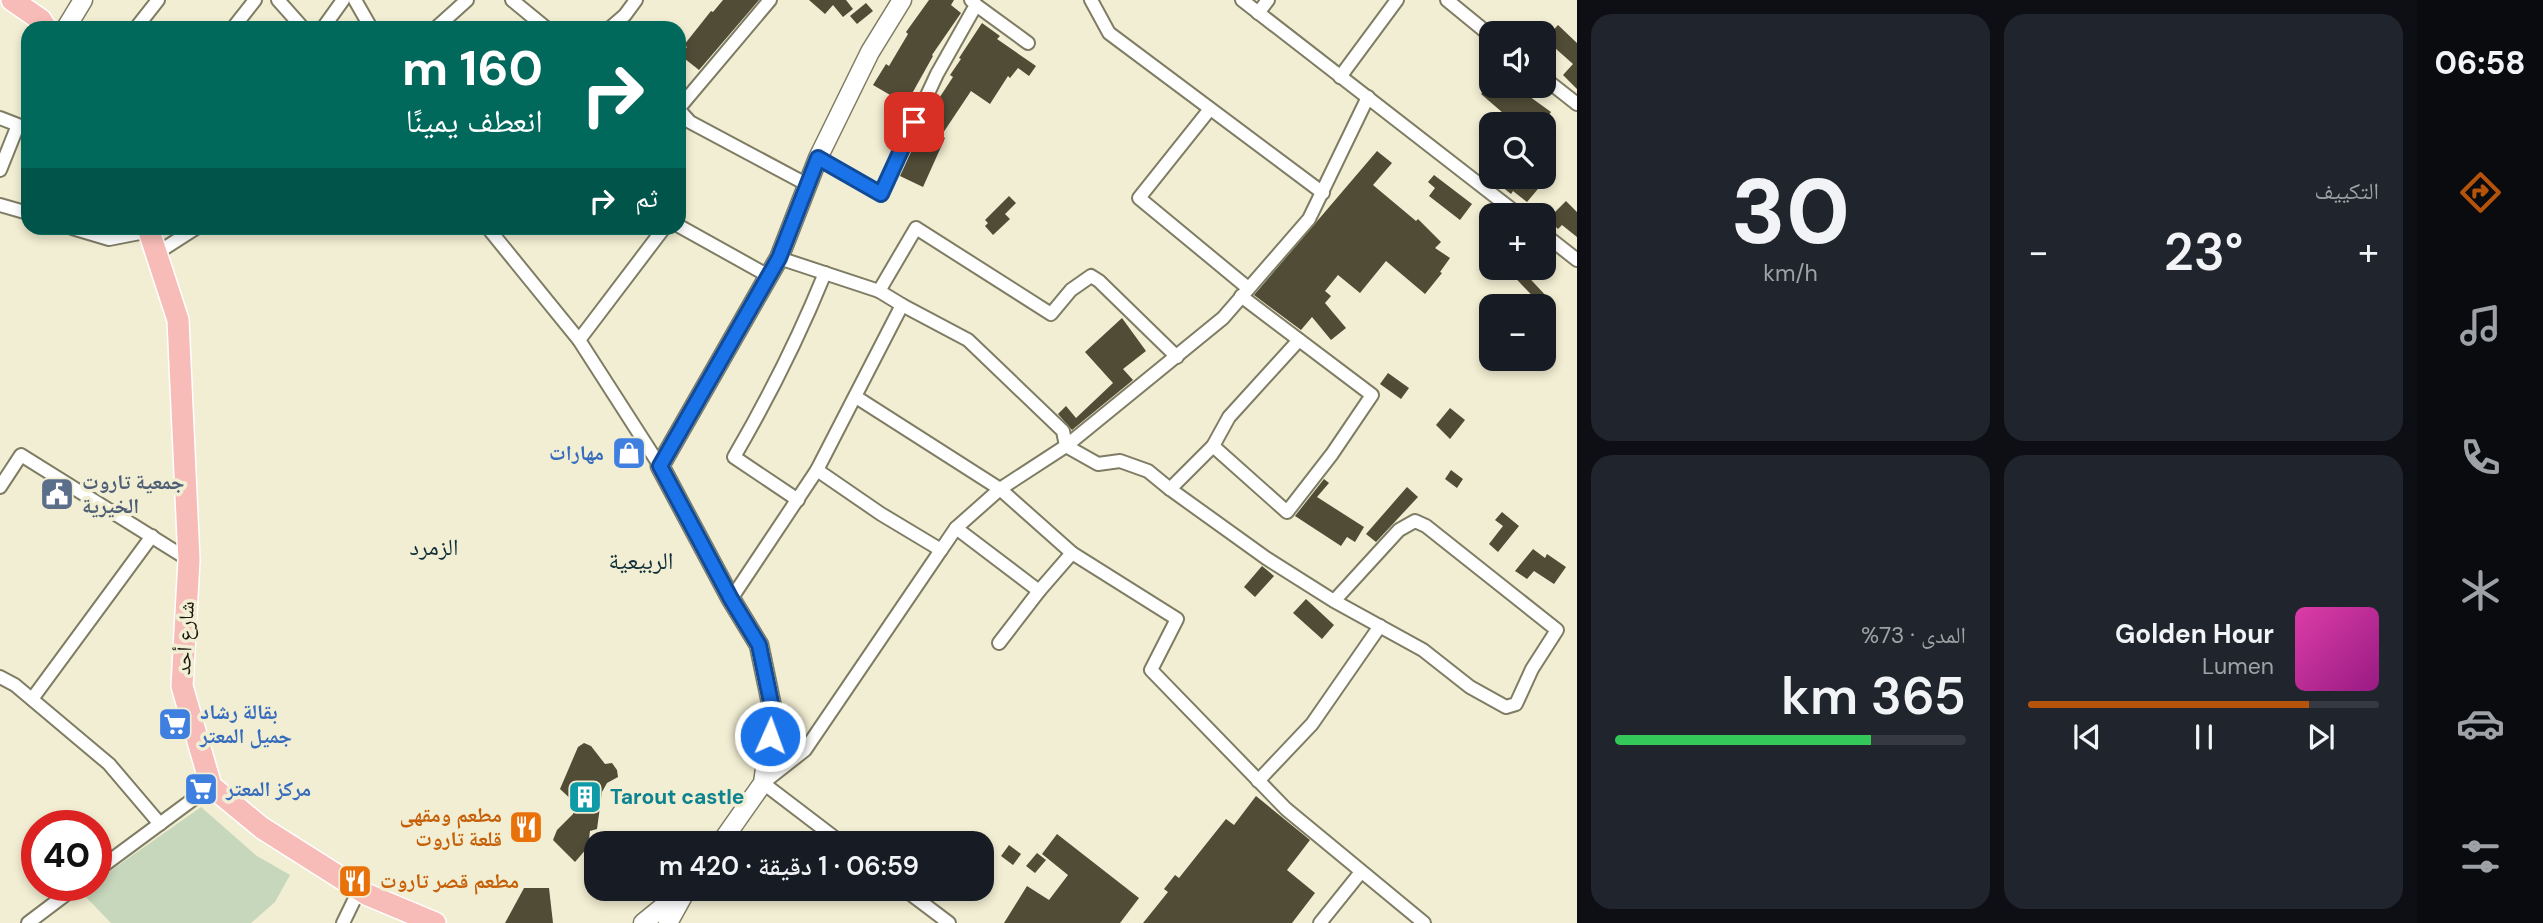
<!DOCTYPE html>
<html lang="ar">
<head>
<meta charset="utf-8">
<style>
  :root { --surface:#171b24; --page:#20242c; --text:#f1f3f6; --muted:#9ea1a6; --line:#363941; --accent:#b45309 }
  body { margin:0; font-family:"DM Sans","Noto Naskh Arabic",sans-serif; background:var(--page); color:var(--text); direction:rtl; height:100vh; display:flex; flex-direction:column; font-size:26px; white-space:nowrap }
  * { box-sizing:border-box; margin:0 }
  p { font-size:23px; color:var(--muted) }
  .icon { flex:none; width:38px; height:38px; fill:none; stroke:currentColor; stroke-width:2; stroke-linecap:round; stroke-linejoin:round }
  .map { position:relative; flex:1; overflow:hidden; direction:ltr }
  .drawer { display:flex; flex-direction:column; gap:14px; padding:14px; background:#0d0f14; width:840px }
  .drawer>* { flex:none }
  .top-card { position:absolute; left:21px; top:21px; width:665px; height:214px; border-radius:21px; box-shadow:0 4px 10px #0003; direction:rtl; background:#00695c; color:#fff; overflow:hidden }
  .controls { position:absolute; left:1479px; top:21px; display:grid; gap:14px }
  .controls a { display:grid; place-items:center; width:77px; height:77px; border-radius:14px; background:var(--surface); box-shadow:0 4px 10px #0003; font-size:35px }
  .speed { position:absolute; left:21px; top:810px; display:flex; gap:14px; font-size:35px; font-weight:700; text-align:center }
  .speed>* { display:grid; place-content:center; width:91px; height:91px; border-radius:50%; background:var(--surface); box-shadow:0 4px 10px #0003; line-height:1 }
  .speed .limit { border:10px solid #d22; background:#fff; color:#111 }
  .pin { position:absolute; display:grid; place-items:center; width:60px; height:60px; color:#fff; margin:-30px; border-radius:14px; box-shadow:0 4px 10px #0006 }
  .me { position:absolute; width:77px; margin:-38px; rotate:2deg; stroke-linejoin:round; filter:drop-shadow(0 0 5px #0008) }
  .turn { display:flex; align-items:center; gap:24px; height:147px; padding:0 28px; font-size:32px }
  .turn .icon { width:91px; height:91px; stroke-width:2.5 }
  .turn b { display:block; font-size:49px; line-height:60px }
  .then { display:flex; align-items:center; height:66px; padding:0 28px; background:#0003; gap:14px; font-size:26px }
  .big { font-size:52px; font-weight:600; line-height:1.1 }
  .drawer .widget { flex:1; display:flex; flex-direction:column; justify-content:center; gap:10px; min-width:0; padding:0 24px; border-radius:21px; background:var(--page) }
  .drawer .dial { align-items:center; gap:0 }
  .dial b { font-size:91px; line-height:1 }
  .song { display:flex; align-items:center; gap:21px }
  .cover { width:84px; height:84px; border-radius:10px; background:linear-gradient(135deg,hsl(320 70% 55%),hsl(310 70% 35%)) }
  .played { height:7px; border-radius:4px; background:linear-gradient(90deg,var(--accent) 80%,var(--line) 80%) }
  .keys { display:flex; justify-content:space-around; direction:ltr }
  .heat { display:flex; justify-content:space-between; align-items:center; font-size:38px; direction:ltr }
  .charge { height:10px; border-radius:5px; background:linear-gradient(90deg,#34c759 73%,var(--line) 0) }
  .drawer .tiles { flex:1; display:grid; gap:14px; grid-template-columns:repeat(2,1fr) }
  .trip { position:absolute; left:584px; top:831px; width:410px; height:70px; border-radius:21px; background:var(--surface); box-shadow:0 4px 10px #0003; font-weight:600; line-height:70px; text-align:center; direction:rtl }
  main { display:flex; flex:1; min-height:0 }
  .tabs { display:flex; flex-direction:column; width:126px; justify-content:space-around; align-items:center; background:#090b0e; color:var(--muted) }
  .tabs .icon { width:49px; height:49px }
  .tabs .selected { color:var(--accent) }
  .tabs b { font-size:32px; color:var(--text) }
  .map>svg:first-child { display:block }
  .green { fill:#c7d7bc }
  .building { fill:#504c36 }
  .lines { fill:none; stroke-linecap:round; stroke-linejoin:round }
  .street-casing { stroke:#7f7c64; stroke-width:16 }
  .secondary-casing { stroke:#7f7c64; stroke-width:21 }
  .primary-casing { stroke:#fff; stroke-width:24 }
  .street { stroke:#fff; stroke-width:12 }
  .secondary { stroke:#fff; stroke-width:18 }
  .primary { stroke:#f7bcb7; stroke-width:21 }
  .route-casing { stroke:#114b97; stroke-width:18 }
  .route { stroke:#1a73e8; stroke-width:12 }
  .labels { text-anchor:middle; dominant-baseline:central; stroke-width:7; stroke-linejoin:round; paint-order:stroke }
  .shop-label { font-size:21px; font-weight:bold; fill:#366cbe; stroke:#f2eed3; text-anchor:start }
  .service-label { font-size:21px; font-weight:bold; fill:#4e5e75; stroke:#f2eed3; text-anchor:start }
  .street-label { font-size:21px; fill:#1a180f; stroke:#f2eed3 }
  .culture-label { font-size:21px; font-weight:bold; fill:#0d838f; stroke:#f2eed3; text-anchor:start }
  .food-label { font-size:21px; font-weight:bold; fill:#c56008; stroke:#f2eed3; text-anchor:end }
  .neighbourhood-label { font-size:23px; fill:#0f2e37; stroke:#f2eed3 }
  .quarter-label { font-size:24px; fill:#0f2e37; stroke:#f2eed3 }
</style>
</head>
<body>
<main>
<nav class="tabs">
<b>06:58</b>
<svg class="icon selected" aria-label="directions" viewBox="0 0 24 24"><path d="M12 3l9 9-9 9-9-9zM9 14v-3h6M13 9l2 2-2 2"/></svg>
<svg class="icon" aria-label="music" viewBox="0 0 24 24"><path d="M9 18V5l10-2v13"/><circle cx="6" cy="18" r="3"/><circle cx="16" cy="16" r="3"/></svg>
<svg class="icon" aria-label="phone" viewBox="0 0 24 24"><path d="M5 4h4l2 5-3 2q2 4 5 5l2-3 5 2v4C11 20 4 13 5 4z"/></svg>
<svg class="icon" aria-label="climate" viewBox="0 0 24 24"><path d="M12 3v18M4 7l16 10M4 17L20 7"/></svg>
<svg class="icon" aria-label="car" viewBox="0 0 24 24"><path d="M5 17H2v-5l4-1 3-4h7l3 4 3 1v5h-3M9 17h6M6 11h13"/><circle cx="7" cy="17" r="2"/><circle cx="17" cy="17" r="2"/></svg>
<svg class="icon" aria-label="filters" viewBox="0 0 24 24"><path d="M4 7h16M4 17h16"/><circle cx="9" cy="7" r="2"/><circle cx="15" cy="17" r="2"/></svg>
</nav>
<section class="drawer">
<div class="tiles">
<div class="widget"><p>التكييف</p>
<div class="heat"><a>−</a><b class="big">23°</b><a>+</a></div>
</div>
<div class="widget dial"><b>30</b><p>km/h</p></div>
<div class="widget">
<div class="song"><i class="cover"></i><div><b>Golden Hour</b><p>Lumen</p></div></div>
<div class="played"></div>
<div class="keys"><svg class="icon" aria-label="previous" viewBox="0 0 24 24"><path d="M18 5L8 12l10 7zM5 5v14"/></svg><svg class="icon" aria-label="pause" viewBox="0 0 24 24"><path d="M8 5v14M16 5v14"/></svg><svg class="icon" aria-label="next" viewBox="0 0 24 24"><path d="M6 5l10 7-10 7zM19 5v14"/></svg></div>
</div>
<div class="widget"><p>المدى · 73%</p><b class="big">365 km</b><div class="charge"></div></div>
</div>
</section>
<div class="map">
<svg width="1577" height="923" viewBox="0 0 1577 923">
  <rect width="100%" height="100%" fill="#f2eed3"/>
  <polygon class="green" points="201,807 257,856 290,875 275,902 251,923 111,923 81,892 90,886 96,886 96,881"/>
  <g class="building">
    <polygon points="723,0 759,0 699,70 680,55 687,47 684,45 711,11 713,12"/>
    <polygon points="809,0 846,0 853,9 843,17 833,5 825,14"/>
    <polygon points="929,0 954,0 951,5 961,13 932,55 933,56 909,99 900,94 897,99 873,85 886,64 889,66 908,34 906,32"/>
    <polygon points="866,3 873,11 857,24 850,16"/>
    <polygon points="982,23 1000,36 997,39 1036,66 1029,76 1018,68 1010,78 1008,76 990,104 971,91 941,136 945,138 923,187 900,176 928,115 953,77 950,75 961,59 959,58"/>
    <polygon points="1558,25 1577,43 1577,89 1563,75 1573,64 1555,48 1550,53 1544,46 1544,40"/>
    <polygon points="1488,86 1526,86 1522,91 1551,112 1542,124 1506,124 1510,119 1481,94"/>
    <polygon points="1377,151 1392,163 1373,185 1416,221 1418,219 1441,242 1435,248 1450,258 1440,272 1442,273 1425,294 1386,261 1360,293 1338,275 1325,291 1331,296 1325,303 1346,328 1331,340 1312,317 1301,330 1254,295"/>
    <polygon points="1434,175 1472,204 1460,220 1429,196 1435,188 1428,182"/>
    <polygon points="1508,177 1548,177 1527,202 1513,191 1511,194 1501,186"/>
    <polygon points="1009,196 1016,203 1005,214 1010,219 993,235 985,226 988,223 985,220"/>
    <polygon points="1566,201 1577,212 1577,237 1562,225 1558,229 1548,219"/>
    <polygon points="1506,268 1520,268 1548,298 1541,305"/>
    <polygon points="1122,318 1146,351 1123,369 1133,380 1072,430 1058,414 1066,406 1076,418 1113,383 1085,352"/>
    <polygon points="1388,373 1409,388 1401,399 1380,384"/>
    <polygon points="1450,408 1465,420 1450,439 1436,425"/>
    <polygon points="1451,470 1463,479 1457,488 1445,479"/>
    <polygon points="1324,479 1329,483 1317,497 1364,527 1355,542 1347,537 1341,546 1295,516"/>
    <polygon points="1407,487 1418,497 1376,542 1366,534"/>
    <polygon points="1502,512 1519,526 1498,552 1489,544 1503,526 1495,520"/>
    <polygon points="1533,549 1545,558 1547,554 1566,567 1554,584 1534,571 1527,579 1515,571"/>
    <polygon points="1262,566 1274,576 1255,597 1244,587"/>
    <polygon points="1306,599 1334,625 1322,639 1293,613"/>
    <polygon points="584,743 591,746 605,764 612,763 617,770 618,777 607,783 602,792 597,829 590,831 588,847 575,862 553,840 557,830 573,814 575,803 560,789 578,747"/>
    <polygon points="1256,796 1310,840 1287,870 1315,893 1292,923 1143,923 1168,892 1164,889 1175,875 1179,878 1226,819 1234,825"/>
    <polygon points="1057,834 1139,898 1120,923 1004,923 1027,886 1049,900 1068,875 1042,854"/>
    <polygon points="1009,845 1021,854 1013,865 1001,856"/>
    <polygon points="1037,853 1046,860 1035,873 1026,866"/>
    <polygon points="524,888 549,888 553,923 505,923"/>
  </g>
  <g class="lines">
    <g class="street-casing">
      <g id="street">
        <polyline points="278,0 303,28"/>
        <polyline points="355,0 371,28"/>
        <polyline points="512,0 546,28"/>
        <polyline points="1091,0 1109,33 1323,193"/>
        <polyline points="1242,0 1519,215"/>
        <polyline points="1447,0 1491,36"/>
        <polyline points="976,5 1028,43"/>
        <polyline points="1258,13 1268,0"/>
        <polyline points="136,28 158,0"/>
        <polyline points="233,28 255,0"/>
        <polyline points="323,28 343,0"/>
        <polyline points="436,28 467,0"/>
        <polyline points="610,28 625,15 636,0"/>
        <polyline points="1340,77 1397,0"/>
        <polyline points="1544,78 1577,104"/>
        <polyline points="679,108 770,0"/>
        <polyline points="1210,109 1139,198 1248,288"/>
        <polyline points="679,110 690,122 808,185"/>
        <polyline points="0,118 18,125 0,170"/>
        <polyline points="818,158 881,194 937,74 976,5 971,0"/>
        <polyline points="0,205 28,213"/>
        <polyline points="679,226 767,275"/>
        <polyline points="72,228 109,239 150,231"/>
        <polyline points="488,228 579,340 660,466"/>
        <polyline points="1544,234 1577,260"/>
        <polyline points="157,253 196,228"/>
        <polyline points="879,291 916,228 1051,314 1071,290 1091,276 1099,281 1177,357"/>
        <polyline points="1241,296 1372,395 1332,454 1287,512 1213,446 1170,489 1266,558 1334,601 1423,650 1470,687 1506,707 1516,704 1532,669 1557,630 1426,526 1415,521 1399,530 1334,601"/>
        <polyline points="902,305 968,340 1063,431 1066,446 1000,489 1072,553"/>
        <polyline points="579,340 664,228"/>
        <polyline points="856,397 1000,489 956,528"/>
        <polyline points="1213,446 1229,417 1299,340"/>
        <polyline points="817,470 881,514 941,550 956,528 1039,591 1072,553 1177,619 1151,670 1286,809 1424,923"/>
        <polyline points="0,487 21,455 189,560"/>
        <polyline points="1170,489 1148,471 1120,461 1098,464 1066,446 1223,318 1309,219 1368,97"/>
        <path d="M798,500L734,457C769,397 799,337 825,273"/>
        <polyline points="731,599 817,470 902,305 879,291 779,258"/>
        <polyline points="999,643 1039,591"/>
        <polyline points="0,677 15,685 109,764 160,824"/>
        <polyline points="32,699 152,536"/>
        <polyline points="1258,781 1312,724 1380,626"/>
        <polyline points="843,844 763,783 805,750 941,550"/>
        <polyline points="96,871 211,786"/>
        <polyline points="904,889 949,923"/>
        <polyline points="28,923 77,886"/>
        <polyline points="343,923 359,890"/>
        <polyline points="1320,923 1361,872"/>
      </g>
    </g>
    <g class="secondary-casing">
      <g id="secondary">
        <polyline points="66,28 83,0"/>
        <polyline points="720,844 763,783 773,712 759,645 731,599 660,466 779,258 818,158 870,52 902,0"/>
        <polyline points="643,923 685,889"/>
        <polyline points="668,923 683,896"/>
      </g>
    </g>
    <g class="primary-casing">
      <g id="primary">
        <polyline points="12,0 41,20 46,28"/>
        <polyline points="148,228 178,320 189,560 182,686 211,786 262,828 368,895 435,923"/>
      </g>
    </g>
    <use href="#street" class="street"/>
    <use href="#secondary" class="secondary"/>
    <use href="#primary" class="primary"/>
  </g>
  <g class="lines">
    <g class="route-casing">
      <polyline id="route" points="770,736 773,712 759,645 731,599 660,466 779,258 818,158 881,194 914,122"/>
    </g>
    <use href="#route" class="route"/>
  </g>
  <defs>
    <g id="shop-square" transform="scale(1.75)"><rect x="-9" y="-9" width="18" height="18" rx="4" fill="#3f7fe0" stroke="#f2eed3"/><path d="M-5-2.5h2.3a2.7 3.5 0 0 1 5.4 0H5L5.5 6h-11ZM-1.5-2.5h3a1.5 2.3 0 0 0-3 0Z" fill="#fff"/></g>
    <g id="civic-square" transform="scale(1.75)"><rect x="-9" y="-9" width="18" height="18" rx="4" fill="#5c6f8a" stroke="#f2eed3"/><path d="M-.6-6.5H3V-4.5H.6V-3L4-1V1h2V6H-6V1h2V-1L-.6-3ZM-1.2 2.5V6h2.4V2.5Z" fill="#fff"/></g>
    <g id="supermarket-square" transform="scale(1.75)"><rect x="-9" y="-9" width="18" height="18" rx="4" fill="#3f7fe0" stroke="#f2eed3"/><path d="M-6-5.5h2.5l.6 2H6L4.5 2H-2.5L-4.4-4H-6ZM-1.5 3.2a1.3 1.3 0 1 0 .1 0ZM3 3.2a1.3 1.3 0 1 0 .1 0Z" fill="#fff"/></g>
    <g id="building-square" transform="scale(1.75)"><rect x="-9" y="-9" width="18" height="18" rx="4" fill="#0f9aa8" stroke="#f2eed3"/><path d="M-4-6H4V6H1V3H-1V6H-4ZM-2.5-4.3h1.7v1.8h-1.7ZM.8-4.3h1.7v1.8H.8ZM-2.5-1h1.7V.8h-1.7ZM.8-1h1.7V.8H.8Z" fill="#fff"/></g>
    <g id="restaurant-square" transform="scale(1.75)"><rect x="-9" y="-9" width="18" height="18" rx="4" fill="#e8710a" stroke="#f2eed3"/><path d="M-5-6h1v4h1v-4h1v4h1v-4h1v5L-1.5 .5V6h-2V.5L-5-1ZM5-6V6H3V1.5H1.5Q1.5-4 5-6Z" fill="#fff"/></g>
  </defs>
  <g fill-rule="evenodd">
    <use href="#shop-square" x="629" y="453"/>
    <use href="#civic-square" x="57" y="494"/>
    <use href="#supermarket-square" x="175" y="724"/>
    <use href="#supermarket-square" x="201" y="789"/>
    <use href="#building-square" x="585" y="797"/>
    <use href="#restaurant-square" x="526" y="827"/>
    <use href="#restaurant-square" x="355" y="881"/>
  </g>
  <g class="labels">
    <g class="shop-label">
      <text x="604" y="453" text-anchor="end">مهارات</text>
      <text x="200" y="712">بقالة رشاد<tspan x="200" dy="24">جميل المعتر</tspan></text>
      <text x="226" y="789">مركز المعتر</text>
    </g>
    <g class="service-label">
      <text x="82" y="482">جمعية تاروت<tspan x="82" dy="24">الخيرية</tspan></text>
    </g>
    <g class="street-label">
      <text transform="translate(185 638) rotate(-87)">شارع أحد</text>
    </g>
    <g class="culture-label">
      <text x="610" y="797">Tarout castle</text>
    </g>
    <g class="food-label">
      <text x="502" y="815">مطعم ومقهى<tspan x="502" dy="24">قلعة تاروت</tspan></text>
      <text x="380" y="881" text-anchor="start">مطعم قصر تاروت</text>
    </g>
    <g class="neighbourhood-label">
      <text x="434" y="547">الزمرد</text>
    </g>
    <g class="quarter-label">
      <text x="641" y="560">الربيعية</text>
    </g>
  </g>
</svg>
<div class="controls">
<a><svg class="icon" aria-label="sound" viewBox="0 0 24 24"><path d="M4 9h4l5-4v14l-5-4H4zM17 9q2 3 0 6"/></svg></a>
<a><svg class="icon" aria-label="search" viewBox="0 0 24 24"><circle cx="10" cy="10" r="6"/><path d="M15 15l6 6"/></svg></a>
<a>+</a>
<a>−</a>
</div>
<div class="speed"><div class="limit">40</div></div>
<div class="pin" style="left:914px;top:122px;background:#d93025"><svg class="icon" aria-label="arrive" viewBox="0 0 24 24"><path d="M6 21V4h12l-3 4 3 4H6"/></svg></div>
<svg class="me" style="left:770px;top:736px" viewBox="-20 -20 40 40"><circle r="17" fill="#1a73e8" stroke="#fff" stroke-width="3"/><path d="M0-11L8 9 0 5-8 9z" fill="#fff"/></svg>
<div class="trip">06:59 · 1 دقيقة · 420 m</div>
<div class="top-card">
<div class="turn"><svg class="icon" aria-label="right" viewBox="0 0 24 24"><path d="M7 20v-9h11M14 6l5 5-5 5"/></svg><div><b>160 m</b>انعطف يمينًا</div></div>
<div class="then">ثم<svg class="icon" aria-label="right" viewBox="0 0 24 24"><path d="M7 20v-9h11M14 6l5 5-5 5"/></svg></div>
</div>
</div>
</main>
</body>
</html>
